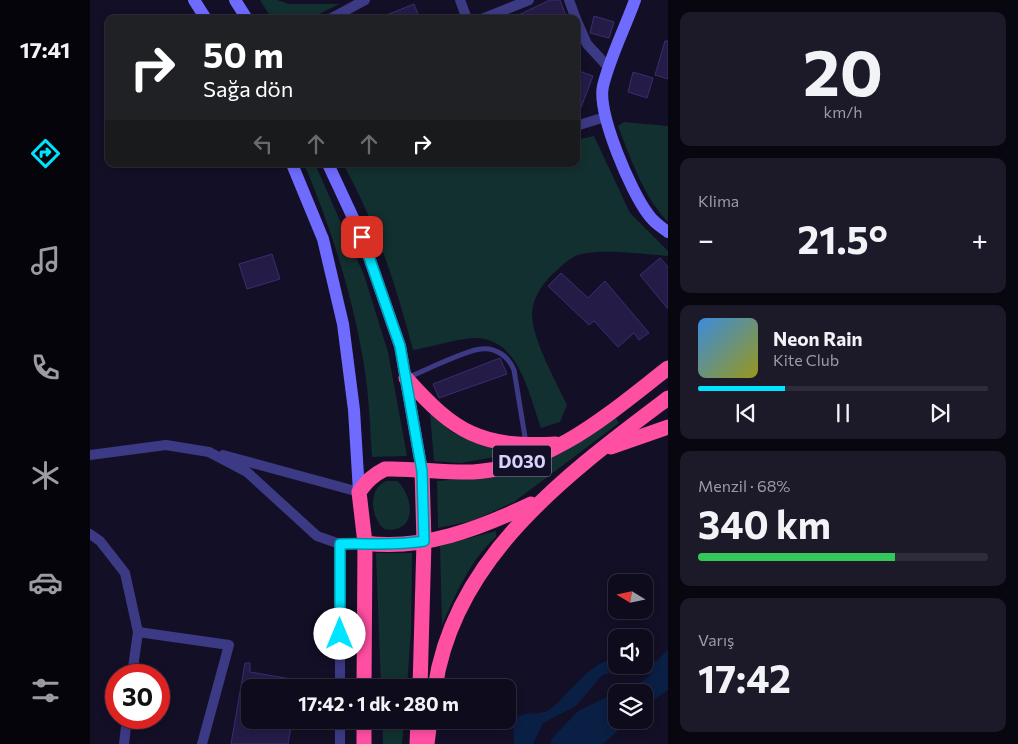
<!DOCTYPE html>
<html lang="tr">
<head>
<meta charset="utf-8">
<style>
  :root { --surface:#0e0b1c; --page:#1c1929; --text:#f1f3f6; --muted:#9b9ba3; --line:#2e2b3b; --accent:#00e5ff }
  body { margin:0; font-family:Commissioner,sans-serif; background:var(--page); color:var(--text); height:100vh; display:flex; flex-direction:column; font-size:19px; white-space:nowrap }
  * { box-sizing:border-box; margin:0 }
  p { font-size:16px; color:var(--muted) }
  .icon { flex:none; width:28px; height:28px; fill:none; stroke:currentColor; stroke-width:2; stroke-linecap:round; stroke-linejoin:round }
  .map { position:relative; flex:1; overflow:hidden }
  .panel { display:flex; flex-direction:column; gap:12px; padding:12px; background:#08060f; width:350px }
  .panel>* { flex:none }
  .hud { position:absolute; left:15px; top:15px; width:475px; height:152px; border-radius:10px; box-shadow:0 2px 8px #0003,0 0 0 1px var(--line); background:#202124; color:#fff; overflow:hidden }
  .needle { width:32px; rotate:280deg }
  .tools { position:absolute; left:518px; top:574px; display:grid; gap:10px }
  .tools a { display:grid; place-items:center; width:45px; height:45px; border-radius:10px; background:var(--surface); box-shadow:0 2px 8px #0003,0 0 0 1px var(--line); font-size:25px }
  .speed { position:absolute; left:15px; top:664px; display:flex; gap:10px; font-size:25px; font-weight:700; text-align:center }
  .speed>* { display:grid; place-content:center; width:65px; height:65px; border-radius:50%; background:var(--surface); box-shadow:0 2px 8px #0003,0 0 0 1px var(--line); line-height:1 }
  .speed .limit { border:8px solid #d22; background:#fff; color:#111 }
  .pin { position:absolute; display:grid; place-items:center; width:42px; height:42px; color:#fff; margin:-21px; border-radius:10px; box-shadow:0 2px 8px #0006 }
  .me { position:absolute; width:55px; margin:-28px; rotate:0deg; stroke-linejoin:round; filter:drop-shadow(0 0 4px #0008) }
  .turn { display:flex; align-items:center; gap:18px; height:105px; padding:0 15px; font-size:22px }
  .turn .icon { width:65px; height:65px; stroke-width:2.5 }
  .turn b { display:block; font-size:35px; line-height:42px }
  .lanes { display:flex; align-items:center; height:48px; padding:0 15px; background:#0003; justify-content:center; gap:25px; direction:ltr }
  .lanes .off { opacity:.35 }
  .big { font-size:38px; font-weight:700; line-height:1.1 }
  .panel .widget { flex:1; display:flex; flex-direction:column; justify-content:center; gap:8px; min-width:0; padding:0 18px; border-radius:10px; background:var(--page) }
  .panel .dial { align-items:center; gap:0 }
  .dial b { font-size:65px; line-height:1 }
  .song { display:flex; align-items:center; gap:15px }
  .cover { width:60px; height:60px; border-radius:8px; background:linear-gradient(135deg,hsl(210 70% 55%),hsl(60 70% 35%)) }
  .played { height:5px; border-radius:2px; background:linear-gradient(90deg,var(--accent) 30%,var(--line) 30%) }
  .keys { display:flex; justify-content:space-around; direction:ltr }
  .heat { display:flex; justify-content:space-between; align-items:center; font-size:28px; direction:ltr }
  .charge { height:8px; border-radius:4px; background:linear-gradient(90deg,#34c759 68%,var(--line) 0) }
  .trip { position:absolute; left:151px; top:679px; width:275px; height:50px; border-radius:10px; background:var(--surface); box-shadow:0 2px 8px #0003,0 0 0 1px var(--line); font-weight:700; line-height:50px; text-align:center }
  main { display:flex; flex:1; min-height:0 }
  .dock { display:flex; flex-direction:column; width:90px; justify-content:space-around; align-items:center; background:#06040b; color:var(--muted) }
  .dock .icon { width:35px; height:35px }
  .dock .selected { color:var(--accent) }
  .dock b { font-size:22px; color:var(--text) }
  .map>svg:first-child { display:block }
  .green { fill:#12302f }
  .water { fill:#0a1f44 }
  .lines { fill:none; stroke-linecap:round; stroke-linejoin:round }
  .river { stroke:#0a1f44; stroke-width:21 }
  .building { fill:#241b47; stroke:#3b2d73 }
  .lane { stroke:#3d3a85; stroke-width:5 }
  .street { stroke:#3d3a85; stroke-width:10 }
  .secondary { stroke:#6f6bff; stroke-width:12 }
  .highway { stroke:#ff4fa3; stroke-width:15 }
  .route-casing { stroke:#0095a6; stroke-width:12 }
  .route { stroke:#00e5ff; stroke-width:9 }
  .labels { text-anchor:middle; dominant-baseline:central; stroke-width:5; stroke-linejoin:round; paint-order:stroke }
  .shield { fill:#130f26; stroke:#9e99be; stroke-width:1 }
  .shield-label { font-size:18px; font-weight:bold; fill:#d9d4ff }
</style>
</head>
<body>
<main>
<nav class="dock">
<b>17:41</b>
<svg class="icon selected" aria-label="directions" viewBox="0 0 24 24"><path d="M12 3l9 9-9 9-9-9zM9 14v-3h6M13 9l2 2-2 2"/></svg>
<svg class="icon" aria-label="music" viewBox="0 0 24 24"><path d="M9 18V5l10-2v13"/><circle cx="6" cy="18" r="3"/><circle cx="16" cy="16" r="3"/></svg>
<svg class="icon" aria-label="phone" viewBox="0 0 24 24"><path d="M5 4h4l2 5-3 2q2 4 5 5l2-3 5 2v4C11 20 4 13 5 4z"/></svg>
<svg class="icon" aria-label="climate" viewBox="0 0 24 24"><path d="M12 3v18M4 7l16 10M4 17L20 7"/></svg>
<svg class="icon" aria-label="car" viewBox="0 0 24 24"><path d="M5 17H2v-5l4-1 3-4h7l3 4 3 1v5h-3M9 17h6M6 11h13"/><circle cx="7" cy="17" r="2"/><circle cx="17" cy="17" r="2"/></svg>
<svg class="icon" aria-label="filters" viewBox="0 0 24 24"><path d="M4 7h16M4 17h16"/><circle cx="9" cy="7" r="2"/><circle cx="15" cy="17" r="2"/></svg>
</nav>
<div class="map">
<svg width="578" height="744" viewBox="0 0 578 744">
  <rect width="100%" height="100%" fill="#130f26"/>
  <g class="green">
    <polygon points="170,0 187,0 199,4 249,4 219,19 182,19"/>
    <path d="M534,122L578,126V222C553,196 541,159 528,126Z"/>
    <path d="M504,136L540,213L578,251V256C550,254 519,249 491,254C481,256 473,265 466,271C454,281 443,297 442,313C442,340 466,381 477,405L470,422L451,428C439,395 429,337 384,338C364,339 342,347 323,350C306,285 286,223 253,164H486V140Z"/>
    <path d="M214,164H225L274,275L298,352L317,456L282,457C280,427 279,395 274,365C263,297 241,227 214,164Z"/>
    <polygon points="340,413 362,432 410,451 411,456 370,463 344,461"/>
    <polygon points="525,417 529,423 424,502 382,521 348,528 347,481 397,477"/>
    <path d="M296,481H307C325,497 327,535 294,529C281,518 277,489 296,481Z"/>
    <path d="M406,531V537C380,560 366,594 352,625L350,546Z"/>
    <polygon points="286,553 322,553 321,630 317,687 291,687"/>
    <polygon points="292,720 314,720 312,744 293,744"/>
  </g>
  <g class="water">
    <path d="M578,649V690L554,707V692H537L561,675L537,670L512,675L486,706L453,723L443,744H424L423,726L427,717C437,711 447,716 459,710C481,694 497,663 526,658V665H554V660L567,661Z"/>
    <polygon points="526,703 526,720 539,720 513,744 484,744"/>
  </g>
  <g class="lines">
    <polyline class="river" points="471,744 494,720 526,704"/>
  </g>
  <g class="building">
    <polygon points="460,0 470,0 477,19 420,19"/>
    <polygon points="324,4 330,19 289,19 289,18"/>
    <polygon points="504,16 524,22 519,38 500,33"/>
    <polygon points="575,41 578,41 578,79 565,75"/>
    <polygon points="486,70 503,76 487,118 486,118"/>
    <polygon points="543,72 563,78 557,98 538,92"/>
    <polygon points="182,254 190,279 157,289 149,264"/>
    <polygon points="570,258 578,267 578,309 550,275"/>
    <polygon points="471,273 498,298 515,281 559,333 549,340 544,333 528,347 504,321 499,325 458,286"/>
    <polygon points="410,358 417,374 349,398 343,384"/>
    <polygon points="155,663 160,663 160,672 219,682 219,688 160,688 160,720 202,720 198,744 141,744"/>
  </g>
  <g class="lines">
    <path class="lane" d="M319,377C336,370 376,350 391,349C406,347 419,357 424,370L436,443"/>
    <g class="street">
      <polyline points="370,0 377,19"/>
      <polyline points="479,0 486,19"/>
      <polyline points="240,19 275,0"/>
      <polyline points="392,19 439,0"/>
      <polyline points="486,19 497,44 519,68"/>
      <polyline points="486,126 515,117"/>
      <polyline points="0,455 76,445 119,452 157,472 227,536 250,544 275,543"/>
      <polyline points="133,455 269,492"/>
      <polyline points="0,534 10,541 35,573 48,632 42,675"/>
      <polyline points="48,632 139,645 112,744"/>
      <polyline points="250,688 250,544"/>
      <polyline points="34,744 37,718"/>
      <polyline points="250,744 250,720"/>
    </g>
    <g class="secondary">
      <polyline points="104,0 116,19"/>
      <polyline points="145,0 157,19"/>
      <path d="M545,0C535,28 520,57 513,86C507,113 541,192 558,214C563,222 571,227 578,232"/>
      <polyline points="202,164 233,239 253,324 264,410 269,492"/>
      <polyline points="238,164 272,237 310,346 332,471"/>
    </g>
    <g class="highway">
      <path d="M316,378C365,433 391,448 466,444"/>
      <polyline points="521,447 578,427"/>
      <path d="M275,543C332,551 391,528 441,504"/>
      <path d="M274,688L275,543L269,492C277,481 283,475 295,469C324,468 353,473 383,472C460,467 520,413 578,368"/>
      <polyline points="330,688 334,541 332,471"/>
      <path d="M345,688C364,556 480,472 578,398"/>
      <polyline points="274,744 274,720"/>
      <polyline points="327,744 328,720"/>
      <polyline points="337,744 340,720"/>
    </g>
  </g>
  <g class="lines">
    <g class="route-casing">
      <path id="route" d="M250,634V544C279,543 306,546 334,541L332,471L310,346L272,237"/>
    </g>
    <use href="#route" class="route"/>
  </g>
  <g class="labels">
    <rect class="shield" x="403" y="445.5" width="58" height="31" rx="4"/>
    <g class="shield-label">
      <text x="432" y="461">D030</text>
    </g>
  </g>
</svg>
<div class="tools">
<a><svg class="needle" viewBox="-14 -14 28 28"><path d="M0-13l5 13h-10z" fill="#e53935"/><path d="M0 13l5-13h-10z" fill="#9b9ba3"/></svg></a>
<a><svg class="icon" aria-label="sound" viewBox="0 0 24 24"><path d="M4 9h4l5-4v14l-5-4H4zM17 9q2 3 0 6"/></svg></a>
<a><svg class="icon" aria-label="layers" viewBox="0 0 24 24"><path d="M12 4l9 5-9 5-9-5zM3 14l9 5 9-5"/></svg></a>
</div>
<div class="speed"><div class="limit">30</div></div>
<div class="pin" style="left:272px;top:237px;background:#d93025"><svg class="icon" aria-label="arrive" viewBox="0 0 24 24"><path d="M6 21V4h12l-3 4 3 4H6"/></svg></div>
<svg class="me" style="left:250px;top:634px" viewBox="-20 -20 40 40"><circle r="19" fill="#fff"/><path d="M0-13L10 11 0 6-10 11z" fill="#00e5ff"/></svg>
<div class="trip">17:42 · 1 dk · 280 m</div>
<div class="hud">
<div class="turn"><svg class="icon" aria-label="right" viewBox="0 0 24 24"><path d="M7 20v-9h11M14 6l5 5-5 5"/></svg><div><b>50 m</b>Sağa dön</div></div>
<div class="lanes"><svg class="icon off" aria-label="left" viewBox="0 0 24 24"><path d="M17 20v-9H6M10 6l-5 5 5 5"/></svg><svg class="icon off" aria-label="ahead" viewBox="0 0 24 24"><path d="M12 20V5M6 11l6-6 6 6"/></svg><svg class="icon off" aria-label="ahead" viewBox="0 0 24 24"><path d="M12 20V5M6 11l6-6 6 6"/></svg><svg class="icon" aria-label="right" viewBox="0 0 24 24"><path d="M7 20v-9h11M14 6l5 5-5 5"/></svg></div>
</div>
</div>
<section class="panel">
<div class="widget dial"><b>20</b><p>km/h</p></div>
<div class="widget"><p>Klima</p>
<div class="heat"><a>−</a><b class="big">21.5°</b><a>+</a></div>
</div>
<div class="widget">
<div class="song"><i class="cover"></i><div><b>Neon Rain</b><p>Kite Club</p></div></div>
<div class="played"></div>
<div class="keys"><svg class="icon" aria-label="previous" viewBox="0 0 24 24"><path d="M18 5L8 12l10 7zM5 5v14"/></svg><svg class="icon" aria-label="pause" viewBox="0 0 24 24"><path d="M8 5v14M16 5v14"/></svg><svg class="icon" aria-label="next" viewBox="0 0 24 24"><path d="M6 5l10 7-10 7zM19 5v14"/></svg></div>
</div>
<div class="widget"><p>Menzil · 68%</p><b class="big">340 km</b><div class="charge"></div></div>
<div class="widget"><p>Varış</p><b class="big">17:42</b></div>
</section>
</main>
</body>
</html>
